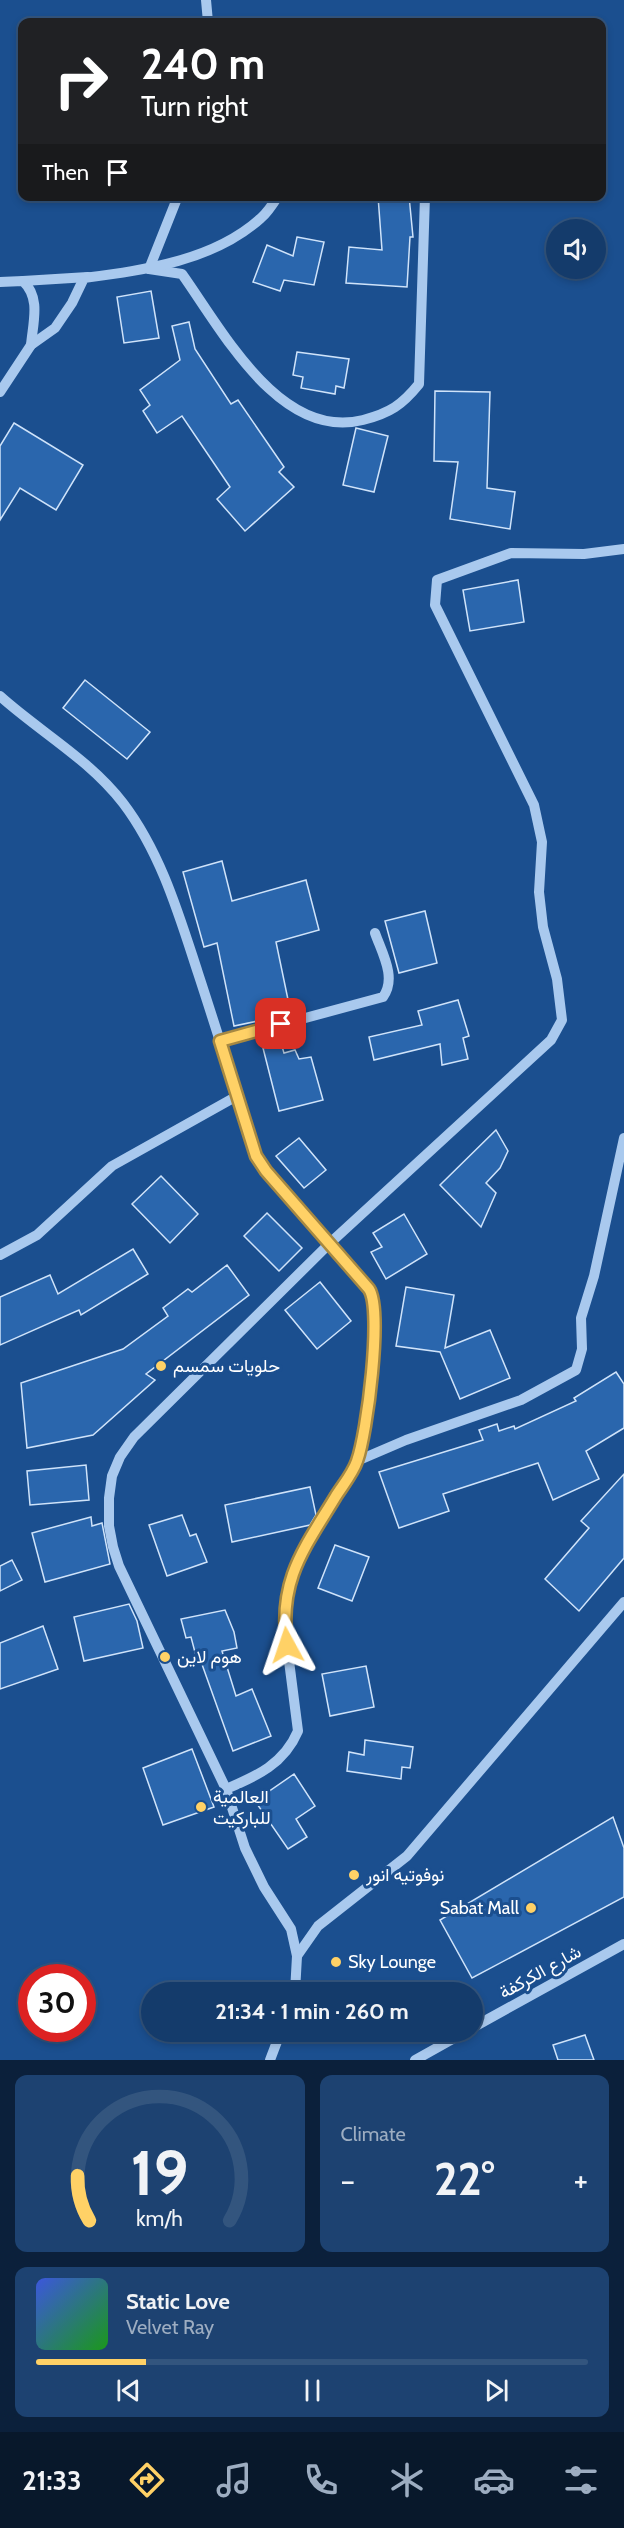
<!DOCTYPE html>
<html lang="en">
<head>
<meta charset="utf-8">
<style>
  :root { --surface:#143b6b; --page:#1d4271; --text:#f1f3f6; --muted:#9dadc1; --line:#33557e; --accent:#ffd166 }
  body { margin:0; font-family:Cabin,Vazirmatn,sans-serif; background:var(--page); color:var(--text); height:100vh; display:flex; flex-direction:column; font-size:22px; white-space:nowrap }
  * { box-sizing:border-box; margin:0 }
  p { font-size:20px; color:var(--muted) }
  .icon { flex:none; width:33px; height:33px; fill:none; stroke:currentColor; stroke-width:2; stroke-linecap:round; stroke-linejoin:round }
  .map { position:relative; height:2060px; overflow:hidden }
  .panel { display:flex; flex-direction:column; gap:15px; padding:15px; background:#0b203b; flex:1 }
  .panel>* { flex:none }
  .hud { position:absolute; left:18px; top:18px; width:588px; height:183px; border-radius:12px; box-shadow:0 3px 9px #0003,0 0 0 2px var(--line); background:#202124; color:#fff; overflow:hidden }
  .fabs { position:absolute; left:546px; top:219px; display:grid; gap:12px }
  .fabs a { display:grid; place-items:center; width:60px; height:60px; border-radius:50%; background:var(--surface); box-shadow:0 3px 9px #0003,0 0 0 2px var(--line); font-size:30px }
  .speed { position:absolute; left:18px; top:1964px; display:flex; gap:12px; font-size:30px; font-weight:700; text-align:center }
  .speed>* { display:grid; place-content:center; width:78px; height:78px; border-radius:50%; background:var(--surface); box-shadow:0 3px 9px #0003,0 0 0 2px var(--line); line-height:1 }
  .speed .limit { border:9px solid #d22; background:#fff; color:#111 }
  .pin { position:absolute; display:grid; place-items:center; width:51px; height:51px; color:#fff; margin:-26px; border-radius:12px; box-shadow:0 3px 9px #0006 }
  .me { position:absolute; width:66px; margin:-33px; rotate:355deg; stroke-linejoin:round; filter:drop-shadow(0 0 4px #0008) }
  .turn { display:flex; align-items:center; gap:21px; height:126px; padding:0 24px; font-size:27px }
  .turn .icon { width:78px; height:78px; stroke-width:2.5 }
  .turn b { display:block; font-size:42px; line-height:51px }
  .then { display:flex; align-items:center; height:57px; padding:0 24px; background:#0003; gap:12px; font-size:22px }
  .big { font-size:45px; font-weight:700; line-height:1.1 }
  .panel .tile { flex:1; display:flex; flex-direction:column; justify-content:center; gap:9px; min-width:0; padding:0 21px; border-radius:12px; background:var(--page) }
  .panel .dial { align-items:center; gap:0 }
  .dial svg { height:156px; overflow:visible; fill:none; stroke:var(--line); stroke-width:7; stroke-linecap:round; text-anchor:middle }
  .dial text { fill:var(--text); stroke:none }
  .song { display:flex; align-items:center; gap:18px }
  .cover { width:72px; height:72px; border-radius:9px; background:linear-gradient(135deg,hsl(230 70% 55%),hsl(120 70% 35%)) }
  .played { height:6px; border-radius:3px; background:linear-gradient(90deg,var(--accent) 20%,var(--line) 20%) }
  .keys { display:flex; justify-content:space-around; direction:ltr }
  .heat { display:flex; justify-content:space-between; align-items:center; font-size:33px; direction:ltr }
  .panel .tiles { flex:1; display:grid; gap:15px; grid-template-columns:1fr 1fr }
  .tile:last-child { grid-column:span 2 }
  .trip { position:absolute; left:141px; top:1982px; width:342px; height:60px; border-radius:30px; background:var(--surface); box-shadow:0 3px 9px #0003,0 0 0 2px var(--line); font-weight:700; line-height:60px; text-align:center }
  .tab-bar { display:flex; height:96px; justify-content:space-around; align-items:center; background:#08182b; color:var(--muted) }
  .tab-bar .icon { width:42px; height:42px }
  .tab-bar .active { color:var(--accent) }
  .tab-bar b { font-size:27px; color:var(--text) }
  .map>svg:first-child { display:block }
  .building { fill:#2a66ad; stroke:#cfe3fa; stroke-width:1.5 }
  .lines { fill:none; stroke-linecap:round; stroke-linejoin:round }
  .minor { stroke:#a9c9ee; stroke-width:10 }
  .route-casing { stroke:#a68842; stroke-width:15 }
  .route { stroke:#ffd166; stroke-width:10 }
  .poi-dot { fill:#ffd166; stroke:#1b4f8f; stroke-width:2 }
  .labels { text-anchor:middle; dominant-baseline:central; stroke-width:6; stroke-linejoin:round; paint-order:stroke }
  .poi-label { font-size:18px; fill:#fff; stroke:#1b4f8f; text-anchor:start }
  .street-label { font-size:18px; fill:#fff; stroke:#1b4f8f }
</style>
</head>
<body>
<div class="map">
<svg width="624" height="2060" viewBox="0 0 624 2060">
  <rect width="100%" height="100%" fill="#1b4f8f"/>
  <g class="building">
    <polygon points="378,196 409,196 413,237 410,237 407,287 346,283 349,247 382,250"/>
    <polygon points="297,237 324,242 314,285 284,280 280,291 253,282 267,245 293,256"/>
    <polygon points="151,291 159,338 124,343 117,297"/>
    <polygon points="189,322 195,349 231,404 238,400 284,467 279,472 294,487 245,531 217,499 230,487 182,416 157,433 143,411 150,405 140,390 180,360 172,326"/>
    <polygon points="297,352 349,359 344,388 336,386 335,394 301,388 303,377 293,375"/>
    <polygon points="435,391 490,392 487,488 515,492 510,529 450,519 458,462 434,461"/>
    <polygon points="14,423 83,465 56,510 20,488 0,520 0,446"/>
    <polygon points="356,428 388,436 374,492 343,485"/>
    <polygon points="518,580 524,622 470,631 463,590"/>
    <polygon points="85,680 150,732 127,759 63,708"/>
    <polygon points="222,861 232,901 306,880 319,930 276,942 291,1014 234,1026 217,943 204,947 183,872"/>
    <polygon points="425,911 437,963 399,973 385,921"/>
    <polygon points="458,1000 469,1036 463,1038 468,1059 442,1065 440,1044 374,1060 369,1037 422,1025 418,1011"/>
    <polygon points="281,1043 284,1053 295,1050 299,1059 311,1057 323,1100 279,1111 263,1048"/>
    <polygon points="496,1130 508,1151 500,1168 486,1183 496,1193 481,1227 440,1185"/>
    <polygon points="299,1138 326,1170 304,1188 276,1156"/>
    <polygon points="161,1176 198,1214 170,1243 132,1204"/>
    <polygon points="267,1213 302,1248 279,1271 244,1236"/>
    <polygon points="404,1214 427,1254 386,1279 371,1252 382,1247 373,1233"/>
    <polygon points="133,1249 148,1274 81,1315 79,1310 0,1345 0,1297 50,1275 58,1294"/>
    <polygon points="227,1265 249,1295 146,1374 155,1380 93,1435 27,1448 21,1383 123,1349 168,1316 163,1308 188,1289 192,1292"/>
    <polygon points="320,1282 351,1321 317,1349 285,1310"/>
    <polygon points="406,1287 454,1295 445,1348 490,1330 510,1378 460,1399 440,1352 396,1346"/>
    <polygon points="616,1372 624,1384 624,1428 586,1451 599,1479 553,1500 538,1463 443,1494 449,1511 399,1528 379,1472 483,1440 479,1430 497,1424 499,1431 514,1426 515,1429 576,1401 574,1398"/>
    <polygon points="86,1465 89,1500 30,1505 27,1471"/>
    <polygon points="624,1474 624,1558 579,1611 545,1579 589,1528 581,1521"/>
    <polygon points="310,1487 316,1515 310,1525 232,1542 225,1505"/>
    <polygon points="182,1515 190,1536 196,1534 207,1562 167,1576 149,1525"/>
    <polygon points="91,1517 92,1526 102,1523 110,1564 45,1582 32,1533"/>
    <polygon points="335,1545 369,1557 352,1601 318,1588"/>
    <polygon points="12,1560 22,1580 0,1591 0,1566"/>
    <polygon points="129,1604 137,1621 143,1648 84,1661 74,1617"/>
    <polygon points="225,1610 234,1632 237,1648 222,1651 236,1696 252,1689 271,1736 233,1751 199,1656 196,1656 191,1637 186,1638 181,1619"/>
    <polygon points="43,1626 58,1669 0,1689 0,1643"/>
    <polygon points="366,1666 374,1707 330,1716 322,1674"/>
    <polygon points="365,1740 413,1747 410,1768 402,1767 401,1779 347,1771 349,1752 364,1755"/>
    <polygon points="192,1749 214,1807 163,1825 143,1768"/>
    <polygon points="294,1774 315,1806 296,1819 307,1837 288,1849 255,1801"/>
    <polygon points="613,1817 624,1848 624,1897 472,1978 440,1920"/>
    <polygon points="585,2035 594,2060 558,2060 553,2045"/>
  </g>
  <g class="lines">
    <g class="minor">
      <polyline points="206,0 208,22"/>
      <path d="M149,269L182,274C222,330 280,441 363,420C390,413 402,405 419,384L425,196"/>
      <polyline points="149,269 178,196"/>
      <polyline points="23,281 88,277"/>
      <path d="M0,282L23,281C41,298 33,322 31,345"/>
      <path d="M0,392L31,345L55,328L72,303L84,278C144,270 214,261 261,218C268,212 273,204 278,196"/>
      <path d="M0,696C40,732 89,759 123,803C161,853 179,915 198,973C218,1034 237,1095 256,1156L265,1171L329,1244L134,1437L120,1457L112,1476L109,1498V1526L113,1547L119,1566L226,1789L245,1848L264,1887L291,1929L297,1956L295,1992"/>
      <path d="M220,1041L383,997C397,978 382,953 375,933"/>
      <polyline points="0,1255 37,1235 112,1166 237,1096"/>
      <polyline points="357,1461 406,1440 521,1400 576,1370 582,1349 581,1318 594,1276 624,1138"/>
      <path d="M226,1789C257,1776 284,1764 298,1731L284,1622L286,1599L291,1576L301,1555L357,1461L367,1410L376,1331L373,1295L329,1244L551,1040L562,1020L557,979L543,927L539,892L542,842L534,805L435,605L437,580L511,553L584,554L624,549"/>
      <polyline points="297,1956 318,1926 407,1856 624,1602"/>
      <polyline points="472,2028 624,1944"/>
      <polyline points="270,2060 281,2031"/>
      <polyline points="415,2060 467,2031"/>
    </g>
  </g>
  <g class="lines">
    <g class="route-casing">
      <path id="route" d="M281,1024L220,1041L256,1156L266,1171L369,1289C383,1310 367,1434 357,1461C353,1473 343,1485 336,1496C304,1549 278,1580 287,1645"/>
    </g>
    <use href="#route" class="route"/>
  </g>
  <g class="poi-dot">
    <circle cx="161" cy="1366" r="6"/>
    <circle cx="165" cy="1657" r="6"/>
    <circle cx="201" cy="1807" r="6"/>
    <circle cx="354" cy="1875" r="6"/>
    <circle cx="531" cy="1908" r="6"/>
    <circle cx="336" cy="1962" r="6"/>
  </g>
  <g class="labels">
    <g class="poi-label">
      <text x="173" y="1366">حلويات سمسم</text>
      <text x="177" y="1657">هوم لاين</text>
      <text x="213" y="1797">العالمية<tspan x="213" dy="21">للباركيت</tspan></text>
      <text x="366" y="1875">نوفوتيه انور</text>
      <text x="519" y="1908" text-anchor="end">Sabat Mall</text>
      <text x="348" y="1962">Sky Lounge</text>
    </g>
    <g class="street-label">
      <text transform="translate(540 1972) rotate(-29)">شارع الكركفة</text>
    </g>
  </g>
</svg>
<div class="fabs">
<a><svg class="icon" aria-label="sound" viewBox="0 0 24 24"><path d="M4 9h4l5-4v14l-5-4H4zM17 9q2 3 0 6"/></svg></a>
</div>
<div class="speed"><div class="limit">30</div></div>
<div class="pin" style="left:281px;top:1024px;background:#d93025"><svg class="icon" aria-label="arrive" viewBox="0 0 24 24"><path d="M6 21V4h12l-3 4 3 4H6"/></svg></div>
<svg class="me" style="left:287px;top:1645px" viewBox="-20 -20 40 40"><path d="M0-17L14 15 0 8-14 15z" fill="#ffd166" stroke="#fff" stroke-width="4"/></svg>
<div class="trip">21:34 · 1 min · 260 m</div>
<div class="hud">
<div class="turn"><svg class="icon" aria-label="right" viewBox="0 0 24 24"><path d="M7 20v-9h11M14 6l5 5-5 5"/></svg><div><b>240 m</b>Turn right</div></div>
<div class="then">Then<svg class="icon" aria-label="arrive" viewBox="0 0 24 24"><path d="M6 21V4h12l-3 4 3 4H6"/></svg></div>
</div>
</div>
<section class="panel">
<div class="tiles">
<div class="tile dial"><svg viewBox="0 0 100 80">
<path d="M14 69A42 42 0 1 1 86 69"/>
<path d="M14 69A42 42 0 0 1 8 46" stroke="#ffd166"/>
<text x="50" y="56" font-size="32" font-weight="700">19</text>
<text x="50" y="72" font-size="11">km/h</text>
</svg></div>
<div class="tile"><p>Climate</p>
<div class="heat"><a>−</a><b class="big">22°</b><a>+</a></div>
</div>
<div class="tile">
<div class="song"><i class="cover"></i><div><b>Static Love</b><p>Velvet Ray</p></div></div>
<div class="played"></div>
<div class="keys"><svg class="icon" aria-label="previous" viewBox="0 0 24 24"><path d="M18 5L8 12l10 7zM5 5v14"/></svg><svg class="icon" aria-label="pause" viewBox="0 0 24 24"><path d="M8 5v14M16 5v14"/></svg><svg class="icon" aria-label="next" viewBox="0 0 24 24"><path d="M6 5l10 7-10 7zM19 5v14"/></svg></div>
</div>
</div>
</section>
<nav class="tab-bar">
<b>21:33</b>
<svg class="icon active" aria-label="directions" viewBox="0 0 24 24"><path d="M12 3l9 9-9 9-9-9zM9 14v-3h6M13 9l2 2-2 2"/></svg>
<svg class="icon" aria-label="music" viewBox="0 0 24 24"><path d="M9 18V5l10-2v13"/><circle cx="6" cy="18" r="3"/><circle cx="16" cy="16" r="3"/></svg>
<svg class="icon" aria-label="phone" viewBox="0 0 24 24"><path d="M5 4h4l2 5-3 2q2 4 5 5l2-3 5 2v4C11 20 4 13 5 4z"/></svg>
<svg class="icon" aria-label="climate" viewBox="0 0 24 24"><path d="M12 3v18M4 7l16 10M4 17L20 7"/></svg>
<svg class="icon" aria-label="car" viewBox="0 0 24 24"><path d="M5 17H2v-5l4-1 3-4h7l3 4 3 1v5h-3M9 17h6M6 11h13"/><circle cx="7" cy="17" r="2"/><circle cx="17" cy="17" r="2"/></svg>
<svg class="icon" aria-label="filters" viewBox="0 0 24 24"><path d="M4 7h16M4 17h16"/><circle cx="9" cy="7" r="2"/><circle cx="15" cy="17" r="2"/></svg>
</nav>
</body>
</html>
